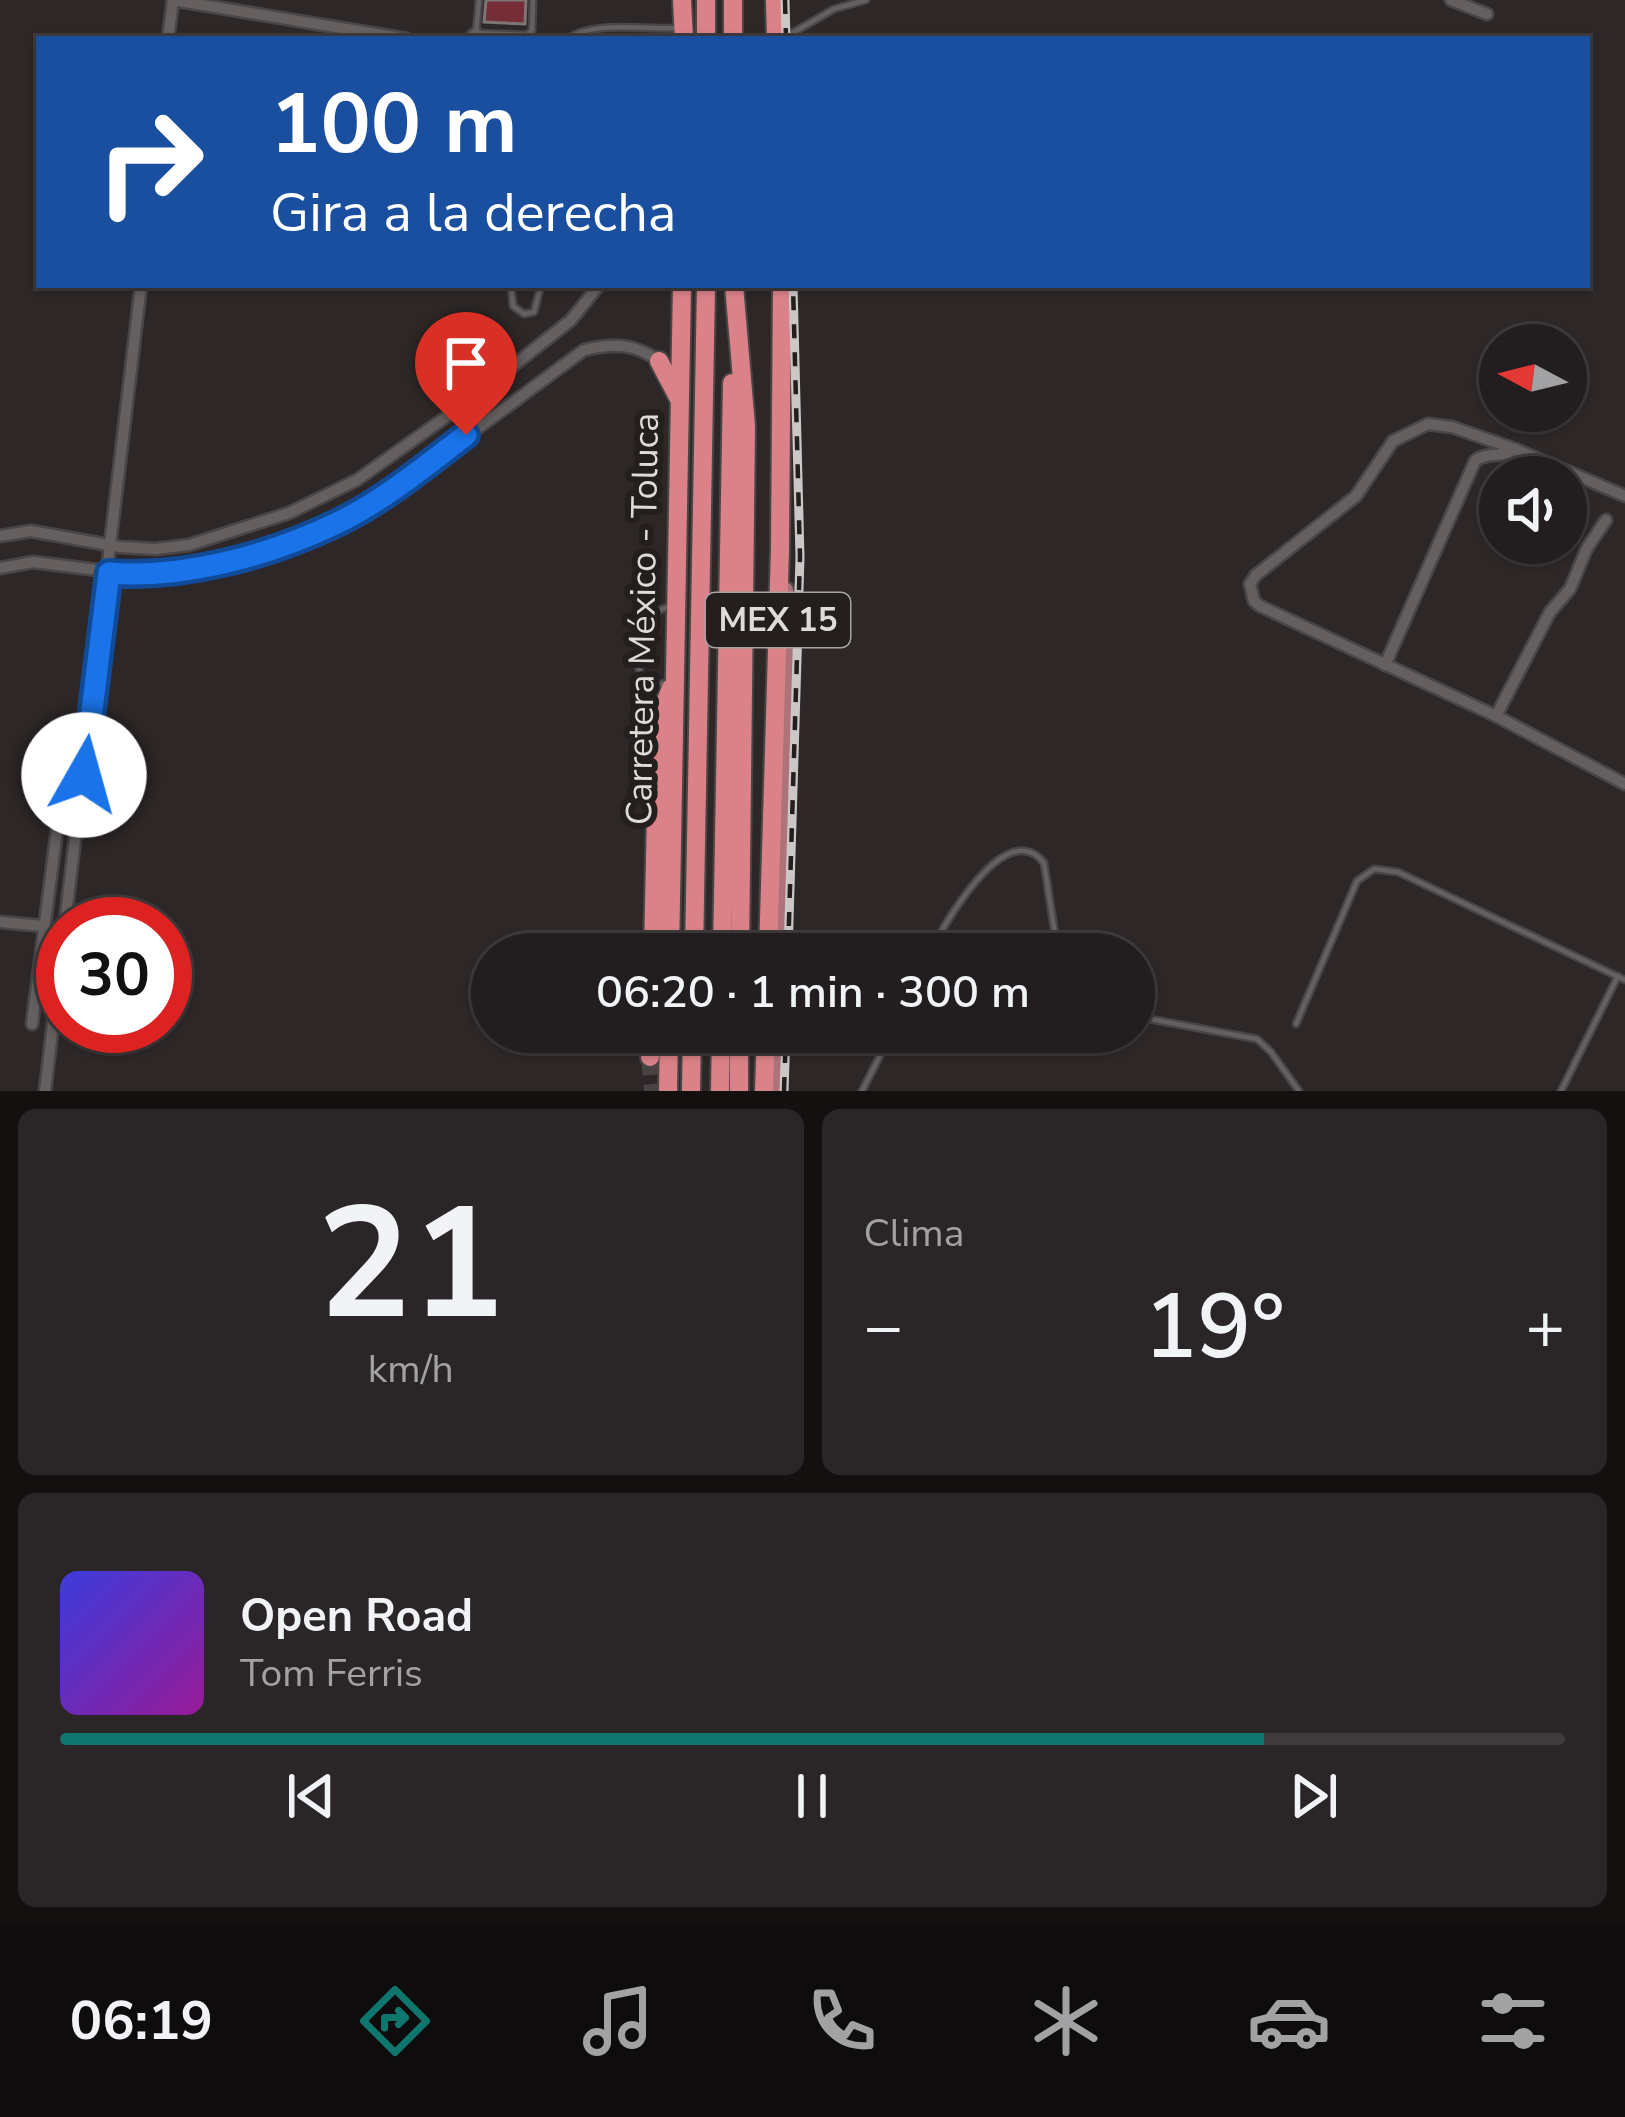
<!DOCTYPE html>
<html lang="es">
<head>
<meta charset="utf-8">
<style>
  :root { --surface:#221d1e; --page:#2a2627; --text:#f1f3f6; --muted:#a2a2a4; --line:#3f3b3c; --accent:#0f766e }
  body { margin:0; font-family:"Nunito Sans",sans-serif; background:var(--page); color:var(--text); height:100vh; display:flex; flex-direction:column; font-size:45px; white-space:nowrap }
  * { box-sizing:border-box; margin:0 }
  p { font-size:39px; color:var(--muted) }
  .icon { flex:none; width:66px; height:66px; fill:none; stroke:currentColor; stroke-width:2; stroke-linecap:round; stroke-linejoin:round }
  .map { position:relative; height:1091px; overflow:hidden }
  .sheet { display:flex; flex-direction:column; gap:18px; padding:18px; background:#131010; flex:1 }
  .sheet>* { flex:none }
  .top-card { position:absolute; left:36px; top:36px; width:1554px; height:252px; border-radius:0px; box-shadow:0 3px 9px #0004,0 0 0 3px var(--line); background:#1a4fa0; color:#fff; overflow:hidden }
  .needle { width:78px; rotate:277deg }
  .tools { position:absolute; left:1479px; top:324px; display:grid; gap:24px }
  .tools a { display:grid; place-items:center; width:108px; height:108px; border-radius:50%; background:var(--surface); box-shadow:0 3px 9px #0004,0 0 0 3px var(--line); font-size:60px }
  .speed { position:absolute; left:36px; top:897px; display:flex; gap:24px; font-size:60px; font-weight:700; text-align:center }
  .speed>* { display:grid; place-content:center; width:156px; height:156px; border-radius:50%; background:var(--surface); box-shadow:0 3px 9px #0004,0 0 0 3px var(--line); line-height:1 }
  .speed .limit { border:18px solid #d22; background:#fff; color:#111 }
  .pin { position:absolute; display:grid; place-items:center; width:102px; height:102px; color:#fff; margin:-123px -51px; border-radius:50% 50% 50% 0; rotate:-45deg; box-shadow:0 0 12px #0007 }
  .pin .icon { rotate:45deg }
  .me { position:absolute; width:132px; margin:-66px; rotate:7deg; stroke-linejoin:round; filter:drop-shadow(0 0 9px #0008) }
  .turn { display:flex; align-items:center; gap:42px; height:252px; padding:0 36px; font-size:54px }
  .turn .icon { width:156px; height:156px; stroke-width:2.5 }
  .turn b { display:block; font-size:84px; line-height:102px }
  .big { font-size:90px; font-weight:600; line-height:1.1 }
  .sheet .widget { flex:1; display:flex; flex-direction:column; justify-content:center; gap:18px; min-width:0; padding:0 42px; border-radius:18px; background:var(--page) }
  .sheet .dial { align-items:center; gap:0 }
  .dial b { font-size:156px; line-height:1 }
  .song { display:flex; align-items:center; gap:36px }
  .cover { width:144px; height:144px; border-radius:18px; background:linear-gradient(135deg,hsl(240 70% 55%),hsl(300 70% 35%)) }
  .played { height:12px; border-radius:6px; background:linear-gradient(90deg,var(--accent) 80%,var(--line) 80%) }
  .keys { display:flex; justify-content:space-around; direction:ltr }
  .heat { display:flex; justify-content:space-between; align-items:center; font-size:66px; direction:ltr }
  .sheet .tiles { flex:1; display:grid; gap:18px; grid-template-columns:1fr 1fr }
  .widget:last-child { grid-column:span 2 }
  .trip { position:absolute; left:471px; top:933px; width:684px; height:120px; border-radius:60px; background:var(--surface); box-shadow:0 3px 9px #0004,0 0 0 3px var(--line); font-weight:600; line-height:120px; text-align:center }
  .menu { display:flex; height:192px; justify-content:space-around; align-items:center; background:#0e0c0c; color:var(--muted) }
  .menu .icon { width:84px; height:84px }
  .menu .active { color:var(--accent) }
  .menu b { font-size:54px; color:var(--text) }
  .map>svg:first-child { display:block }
  .building { fill:#762e36; stroke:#7d7676; stroke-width:3 }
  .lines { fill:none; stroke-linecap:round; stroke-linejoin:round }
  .highway-tunnel { stroke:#494243; stroke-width:18; stroke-dasharray:18 9; stroke-linecap:butt }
  .lane-casing { stroke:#4a4546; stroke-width:9 }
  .street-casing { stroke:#4a4546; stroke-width:15 }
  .primary-casing { stroke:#4a4546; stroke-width:21 }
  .highway-casing { stroke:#4a4546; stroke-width:22 }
  .lane { stroke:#665f5f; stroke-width:4.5 }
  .street { stroke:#665f5f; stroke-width:10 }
  .primary { stroke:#ac7478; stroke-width:16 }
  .highway { stroke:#db8288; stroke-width:18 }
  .rail-casing { stroke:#cbc7c7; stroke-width:9 }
  .rail { stroke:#241e1e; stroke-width:4.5; stroke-dasharray:14; stroke-linecap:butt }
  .route-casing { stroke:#114b97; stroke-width:30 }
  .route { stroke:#1a73e8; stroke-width:21 }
  .labels { text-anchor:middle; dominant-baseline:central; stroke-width:12; stroke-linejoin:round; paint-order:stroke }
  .shield { fill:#241e1e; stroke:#a7a2a2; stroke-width:3 }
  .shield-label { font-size:33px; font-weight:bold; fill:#dfdbdb }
  .street-label { font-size:36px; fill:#dfdbdb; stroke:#241e1e }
</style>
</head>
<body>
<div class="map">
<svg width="1625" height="1091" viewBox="0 0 1625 1091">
  <rect width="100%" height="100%" fill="#2e2728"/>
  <polygon class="building" points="486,0 526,0 525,24 484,22"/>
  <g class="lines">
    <polyline class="highway-tunnel" points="650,1057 653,1091"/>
    <g class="lane-casing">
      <g id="lane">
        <polyline points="479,0 476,33 526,35 532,31 533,0"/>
        <path d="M567,39C594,20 646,30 678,28"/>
        <polyline points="782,39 834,9 866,0"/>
        <polyline points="511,285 513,306 524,314 534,312 541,285"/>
        <path d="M664,683L654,687L645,684C635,670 634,629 649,616C650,615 666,607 668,607"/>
        <path d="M929,954C943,926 1006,814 1044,863L1058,954"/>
        <polyline points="1134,1016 1257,1039 1271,1052 1299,1091"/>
        <polyline points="1296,1024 1357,881 1374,869 1398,872 1625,980"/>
        <polyline points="862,1091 892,1032"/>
        <polyline points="1561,1091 1618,976"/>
      </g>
    </g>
    <g class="street-casing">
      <g id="street">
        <polyline points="173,0 407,39"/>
        <polyline points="1451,0 1487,14"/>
        <polyline points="168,39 173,0"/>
        <polyline points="469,39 476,33"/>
        <polyline points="1625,496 1515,449 1452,427 1428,424 1393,441 1356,496 1256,575 1250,584 1254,601 1260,606 1496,716 1625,784"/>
        <polyline points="0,536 31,531 120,547 156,549 189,545 289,513 357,480 470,400 571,320 599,285"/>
        <path d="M0,568L33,562L146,576L208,565L336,524L402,484L584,350C613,343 634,343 659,361"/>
        <path d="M1385,665L1475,461C1486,451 1502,459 1515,449"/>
        <polyline points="1496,716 1550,612 1570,589 1587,548 1606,520"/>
        <polyline points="0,922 44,926"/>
        <polyline points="32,1024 66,759 75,734 89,731"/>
        <polyline points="45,1091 141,285"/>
      </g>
    </g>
    <g class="primary-casing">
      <g id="primary">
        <polyline points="781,954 792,642 785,590"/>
        <polyline points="777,1091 779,1032"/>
      </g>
    </g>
    <g class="highway-casing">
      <g id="highway">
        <polyline points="682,0 684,39"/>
        <polyline points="733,0 733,39"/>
        <polyline points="775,0 776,39"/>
        <polyline points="706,39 706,0"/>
        <polyline points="734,285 746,426 740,954"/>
        <polyline points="659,361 679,399"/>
        <polyline points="653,954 658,720 671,688"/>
        <polyline points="670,954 682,285"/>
        <polyline points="694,954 706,285"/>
        <polyline points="722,954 732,383"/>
        <polyline points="768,954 780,549 782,285"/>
        <polyline points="650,1057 651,1032"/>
        <polyline points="668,1091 669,1032"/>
        <polyline points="691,1091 692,1032"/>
        <polyline points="720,1091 721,1032"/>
        <polyline points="739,1091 739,1032"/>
        <polyline points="764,1091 766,1032"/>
      </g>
    </g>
    <use href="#lane" class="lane"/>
    <use href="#street" class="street"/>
    <use href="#primary" class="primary"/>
    <use href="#highway" class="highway"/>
    <g class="rail-casing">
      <g id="rail">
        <polyline points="785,0 786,39"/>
        <polyline points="788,954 800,557 793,285"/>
        <polyline points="784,1091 786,1032"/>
      </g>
    </g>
    <use href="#rail" class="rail"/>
  </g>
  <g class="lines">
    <g class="route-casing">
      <path id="route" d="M84,775L109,573C182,579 268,556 335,524C382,502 424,467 466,435"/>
    </g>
    <use href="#route" class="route"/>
  </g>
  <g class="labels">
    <rect class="shield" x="706" y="593" width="144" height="54" rx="9"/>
    <g class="shield-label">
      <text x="778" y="620">MEX 15</text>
    </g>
    <g class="street-label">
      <text transform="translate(643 619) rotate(-89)">Carretera México - Toluca</text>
    </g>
  </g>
</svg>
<div class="tools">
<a><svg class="needle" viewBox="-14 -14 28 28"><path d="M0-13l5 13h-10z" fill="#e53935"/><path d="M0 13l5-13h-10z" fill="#a2a2a4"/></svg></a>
<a><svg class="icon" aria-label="sound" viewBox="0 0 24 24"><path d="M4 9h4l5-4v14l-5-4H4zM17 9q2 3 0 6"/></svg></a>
</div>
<div class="speed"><div class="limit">30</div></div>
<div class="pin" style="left:466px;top:435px;background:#d93025"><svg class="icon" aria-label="arrive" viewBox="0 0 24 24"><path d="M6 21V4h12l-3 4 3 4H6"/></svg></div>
<svg class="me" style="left:84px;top:775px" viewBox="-20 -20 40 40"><circle r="19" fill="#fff"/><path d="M0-13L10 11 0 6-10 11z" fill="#1a73e8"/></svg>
<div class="trip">06:20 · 1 min · 300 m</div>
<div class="top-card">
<div class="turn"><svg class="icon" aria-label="right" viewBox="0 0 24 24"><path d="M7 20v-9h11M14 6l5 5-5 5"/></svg><div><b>100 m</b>Gira a la derecha</div></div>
</div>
</div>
<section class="sheet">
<div class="tiles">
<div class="widget dial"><b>21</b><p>km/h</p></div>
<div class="widget"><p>Clima</p>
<div class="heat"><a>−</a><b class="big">19°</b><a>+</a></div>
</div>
<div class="widget">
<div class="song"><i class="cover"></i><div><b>Open Road</b><p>Tom Ferris</p></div></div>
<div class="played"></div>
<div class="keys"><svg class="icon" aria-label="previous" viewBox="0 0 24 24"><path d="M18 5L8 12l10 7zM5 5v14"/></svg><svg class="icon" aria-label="pause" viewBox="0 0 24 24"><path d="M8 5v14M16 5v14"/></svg><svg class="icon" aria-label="next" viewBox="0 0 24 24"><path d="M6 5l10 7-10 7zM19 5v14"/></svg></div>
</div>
</div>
</section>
<nav class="menu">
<b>06:19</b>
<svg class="icon active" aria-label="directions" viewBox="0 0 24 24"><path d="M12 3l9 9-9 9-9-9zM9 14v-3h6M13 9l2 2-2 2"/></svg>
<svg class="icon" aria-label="music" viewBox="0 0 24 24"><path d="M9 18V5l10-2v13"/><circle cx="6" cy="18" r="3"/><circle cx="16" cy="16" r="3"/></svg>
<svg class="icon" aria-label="phone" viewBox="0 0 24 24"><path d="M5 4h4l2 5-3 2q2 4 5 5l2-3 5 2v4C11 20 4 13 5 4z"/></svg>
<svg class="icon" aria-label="climate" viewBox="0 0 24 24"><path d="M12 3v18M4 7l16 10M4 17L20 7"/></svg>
<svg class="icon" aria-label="car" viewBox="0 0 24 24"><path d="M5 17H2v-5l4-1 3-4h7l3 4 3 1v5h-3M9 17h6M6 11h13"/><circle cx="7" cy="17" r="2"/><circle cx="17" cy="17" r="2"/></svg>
<svg class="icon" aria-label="filters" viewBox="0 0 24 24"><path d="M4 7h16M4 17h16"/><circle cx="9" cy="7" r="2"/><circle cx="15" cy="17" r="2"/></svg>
</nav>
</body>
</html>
